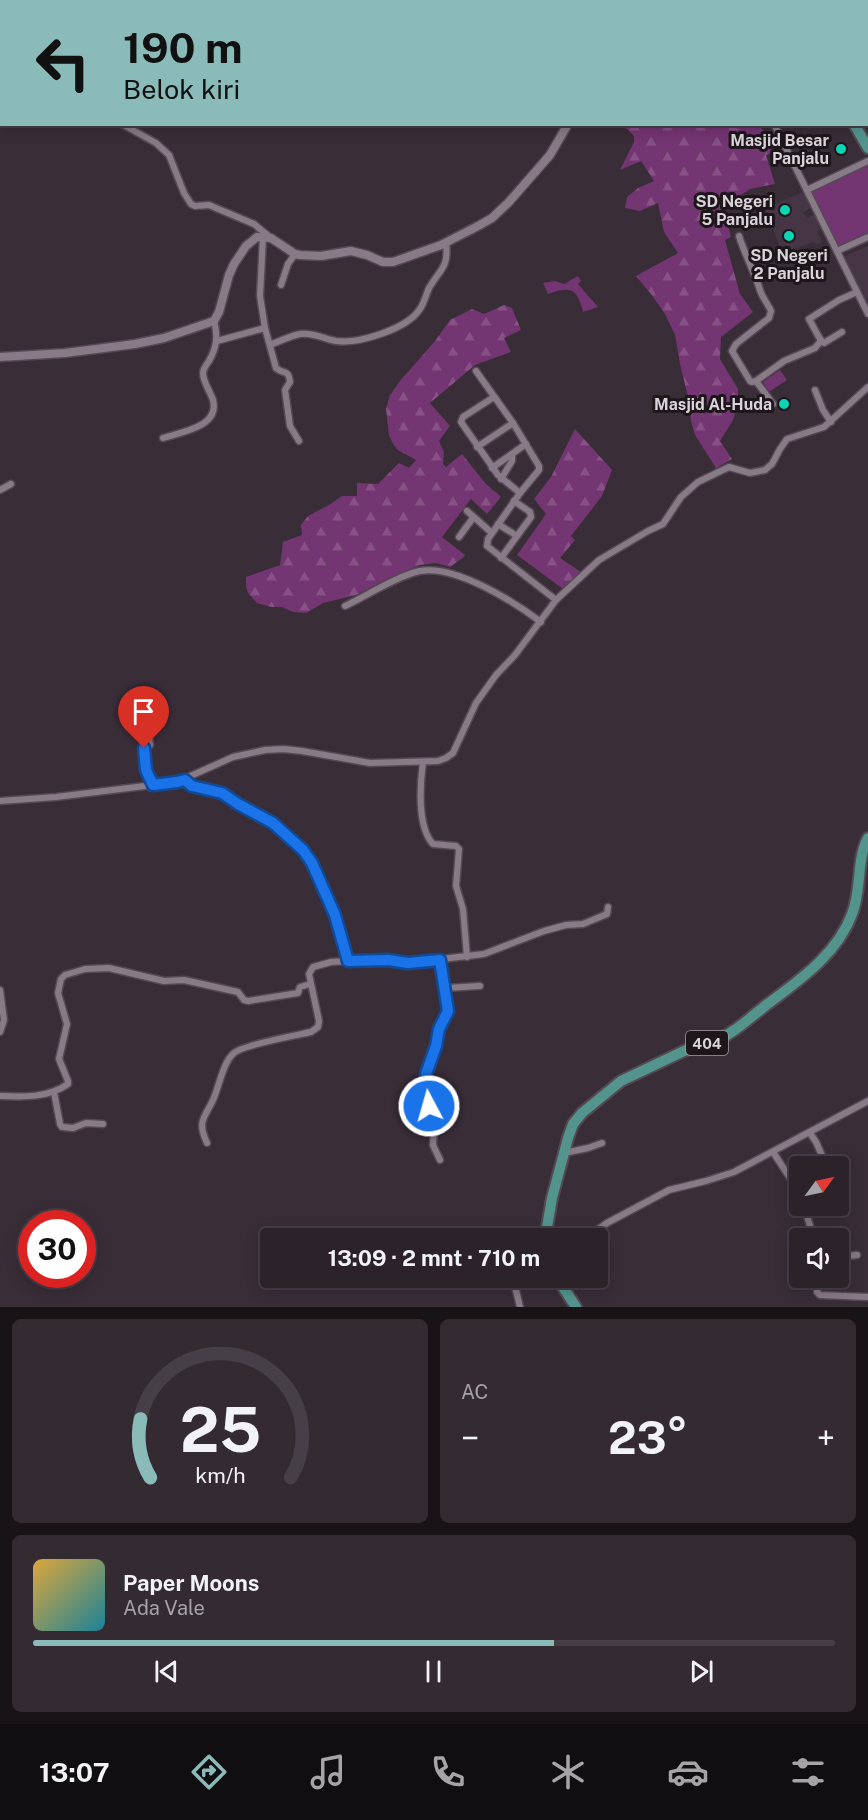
<!DOCTYPE html>
<html lang="id">
<head>
<meta charset="utf-8">
<style>
  :root { --surface:#2b222a; --page:#332a32; --text:#f1f3f6; --muted:#a6a4a8; --line:#473f47; --accent:#8bbbb9 }
  body { margin:0; font-family:"Public Sans",sans-serif; background:var(--page); color:var(--text); height:100vh; display:flex; flex-direction:column; font-size:22px; white-space:nowrap }
  * { box-sizing:border-box; margin:0 }
  p { font-size:20px; color:var(--muted) }
  .icon { flex:none; width:33px; height:33px; fill:none; stroke:currentColor; stroke-width:2; stroke-linecap:round; stroke-linejoin:round }
  .map { position:relative; height:1307px; overflow:hidden }
  .details { display:flex; flex-direction:column; gap:12px; padding:12px; background:#181317; flex:1 }
  .details>* { flex:none }
  .top-card { position:absolute; left:0px; top:0px; width:868px; height:126px; box-shadow:0 3px 15px #0003,0 0 0 2px var(--line); background:#8bbbb9; color:#111; overflow:hidden }
  .needle { width:39px; rotate:57deg }
  .controls { position:absolute; left:789px; top:1156px; display:grid; gap:12px }
  .controls a { display:grid; place-items:center; width:60px; height:60px; border-radius:6px; background:var(--surface); box-shadow:0 3px 15px #0003,0 0 0 2px var(--line); font-size:30px }
  .speed { position:absolute; left:18px; top:1210px; display:flex; gap:12px; font-size:30px; font-weight:700; text-align:center }
  .speed>* { display:grid; place-content:center; width:78px; height:78px; border-radius:50%; background:var(--surface); box-shadow:0 3px 15px #0003,0 0 0 2px var(--line); line-height:1 }
  .speed .limit { border:9px solid #d22; background:#fff; color:#111 }
  .pin { position:absolute; display:grid; place-items:center; width:51px; height:51px; color:#fff; margin:-62px -26px; border-radius:50% 50% 50% 0; rotate:-45deg; box-shadow:0 0 6px #0007 }
  .pin .icon { rotate:45deg }
  .me { position:absolute; width:66px; margin:-33px; rotate:354deg; stroke-linejoin:round; filter:drop-shadow(0 0 4px #0008) }
  .turn { display:flex; align-items:center; gap:21px; height:126px; padding:0 24px; font-size:27px }
  .turn .icon { width:78px; height:78px; stroke-width:2.5 }
  .turn b { display:block; font-size:42px; line-height:51px }
  .big { font-size:45px; font-weight:700; line-height:1.1 }
  .details .tile { flex:1; display:flex; flex-direction:column; justify-content:center; gap:9px; min-width:0; padding:0 21px; border-radius:9px; background:var(--page) }
  .details .dial { align-items:center; gap:0 }
  .dial svg { height:156px; overflow:visible; fill:none; stroke:var(--line); stroke-width:7; stroke-linecap:round; text-anchor:middle }
  .dial text { fill:var(--text); stroke:none }
  .song { display:flex; align-items:center; gap:18px }
  .cover { width:72px; height:72px; border-radius:9px; background:linear-gradient(135deg,hsl(40 70% 55%),hsl(190 70% 35%)) }
  .played { height:6px; border-radius:3px; background:linear-gradient(90deg,var(--accent) 65%,var(--line) 65%) }
  .keys { display:flex; justify-content:space-around; direction:ltr }
  .heat { display:flex; justify-content:space-between; align-items:center; font-size:33px; direction:ltr }
  .details .tiles { flex:1; display:grid; gap:12px; grid-template-columns:1fr 1fr }
  .tile:last-child { grid-column:span 2 }
  .trip { position:absolute; left:260px; top:1228px; width:348px; height:60px; border-radius:6px; background:var(--surface); box-shadow:0 3px 15px #0003,0 0 0 2px var(--line); font-weight:700; line-height:60px; text-align:center }
  .dock { display:flex; height:96px; justify-content:space-around; align-items:center; background:#110e11; color:var(--muted) }
  .dock .icon { width:42px; height:42px }
  .dock .selected { color:var(--accent) }
  .dock b { font-size:27px; color:var(--text) }
  .map>svg:first-child { display:block }
  .built { fill:#463545 }
  .green { fill:#743573 }
  .forest { fill:url(#forest-firs) }
  .lines { fill:none; stroke-linecap:round; stroke-linejoin:round }
  .minor-casing { stroke:#544a53; stroke-width:9 }
  .tertiary-casing { stroke:#544a53; stroke-width:11 }
  .primary-casing { stroke:#544a53; stroke-width:14 }
  .minor { stroke:#887a87; stroke-width:6 }
  .tertiary { stroke:#887a87; stroke-width:8 }
  .primary { stroke:#53948c; stroke-width:10 }
  .route-casing { stroke:#114b97; stroke-width:15 }
  .route { stroke:#1a73e8; stroke-width:10 }
  .poi-dot { fill:#0cd5b5; stroke:#1d171c; stroke-width:2 }
  .labels { text-anchor:middle; dominant-baseline:central; stroke-width:6; stroke-linejoin:round; paint-order:stroke }
  .shield { fill:#1d171c; stroke:#a29ba1; stroke-width:1.5 }
  .shield-label { font-size:15px; font-weight:bold; fill:#dbd3da }
  .poi-label { font-size:16px; font-weight:bold; fill:#dbd3da; stroke:#1d171c; text-anchor:end }
</style>
</head>
<body>
<div class="map">
<svg width="868" height="1307" viewBox="0 0 868 1307">
  <defs>
    <pattern id="forest-firs" width="22" height="20" patternUnits="userSpaceOnUse" patternTransform="scale(1.5)"><rect width="22" height="20" fill="#743573"/><path d="M5 1l3.5 6h-7zM16 11l3.5 6h-7z" fill="#875186"/></pattern>
  </defs>
  <rect width="100%" height="100%" fill="#392d38"/>
  <g class="built">
    <polygon points="805,191 813,207 803,212 807,218 815,214 822,228 817,231 822,242 816,245 814,242 782,253 766,210 767,207"/>
    <polygon points="868,246 868,301 865,302 843,257"/>
  </g>
  <g class="green">
    <polygon points="868,165 868,233 839,246 837,244 812,192"/>
    <path d="M578,276L581,281L578,284L598,307L583,312C577,288 571,286 548,294L543,283L555,281L564,284Z"/>
    <polygon points="780,370 787,380 769,392 763,382"/>
  </g>
  <g class="forest">
    <polygon points="623,125 759,125 772,143 775,152 766,155 775,184 750,189 738,197 724,191 724,212 731,237 725,240 740,294 753,312 721,337 720,359 738,389 738,402 733,420 720,441 732,459 716,468 695,435 691,421 689,401 680,364 675,335 665,314 651,294 636,276 678,253 664,232 658,203 640,211 625,208 627,197 638,188 654,181 641,161 620,170 634,142 634,136"/>
    <polygon points="504,305 512,308 521,330 504,338 511,352 475,365 430,403 450,426 439,441 444,452 443,464 446,467 462,454 485,483 501,497 487,514 471,499 442,537 465,555 464,557 450,567 436,563 420,565 389,578 356,595 323,603 306,613 293,612 282,607 271,607 257,603 248,593 246,586 246,577 280,565 283,542 302,535 301,525 308,516 329,505 342,496 357,496 357,483 378,484 399,463 409,468 416,460 398,450 393,444 389,435 386,409 390,395 400,381 435,341 450,320 472,309 484,314"/>
    <polygon points="575,429 612,470 602,496 571,536 575,540 560,558 581,572 563,589 517,555 546,514 534,499 551,477"/>
  </g>
  <g class="lines">
    <g class="minor-casing">
      <g id="minor">
        <polyline points="0,118 2,118"/>
        <polyline points="122,124 156,143 169,155 184,193 191,204 195,206 209,205 216,208 254,224 271,238"/>
        <polyline points="774,124 868,314"/>
        <polyline points="807,190 868,161"/>
        <path d="M739,236C745,255 754,271 760,290C762,297 768,304 771,311L769,318L736,344L732,351L750,381L752,382L756,381"/>
        <path d="M263,237L260,296L265,328L276,368C284,375 288,368 290,382L285,390L290,426L299,441"/>
        <polyline points="837,251 868,237"/>
        <polyline points="281,285 288,264 295,254"/>
        <polyline points="842,332 824,343 820,339 809,319 839,300 857,292"/>
        <polyline points="217,341 265,328"/>
        <path d="M270,345C280,341 290,336 300,334C313,332 324,339 336,341C359,344 407,329 420,309C424,303 426,295 429,288C440,269 449,268 446,243"/>
        <polyline points="476,371 513,423 539,466 539,470 520,493 488,539 487,546 556,600"/>
        <polyline points="815,390 823,410 831,422"/>
        <polyline points="494,397 463,417 461,422 498,475 520,493"/>
        <polyline points="773,404 756,381 784,361 815,348 820,342 820,339"/>
        <path d="M163,438C181,432 220,427 213,400C210,391 203,382 203,373C203,369 206,365 209,361C217,347 218,336 214,321"/>
        <polyline points="477,447 513,423"/>
        <polyline points="492,468 526,444"/>
        <polyline points="501,479 512,461 512,454"/>
        <polyline points="0,490 11,484"/>
        <polyline points="467,511 492,533"/>
        <polyline points="498,524 517,536"/>
        <polyline points="459,537 473,518"/>
        <polyline points="501,558 531,517 530,512 514,501"/>
        <path d="M345,606C366,596 399,575 420,571C455,564 514,602 541,622"/>
        <path d="M423,762C420,784 417,827 433,844L456,846L459,849L456,886L463,909L467,957"/>
        <polyline points="185,780 192,786 222,793 238,804 261,816 286,833 303,851 312,863 335,915 348,961"/>
        <polyline points="153,785 146,770 144,749 150,745 148,732 154,708"/>
        <polyline points="0,801 56,797 177,782 233,757 265,750 284,749 302,751 370,763 438,761 446,758 453,753 476,703 496,675 515,655 556,600 599,560 648,531 663,524 681,497 698,482 729,467 750,473 765,470 772,464 780,449 787,439 824,427 868,387"/>
        <polyline points="446,988 480,986"/>
        <polyline points="0,990 4,1020 0,1032"/>
        <polyline points="54,1092 60,1124 62,1127 73,1128 86,1123 103,1124"/>
        <path d="M0,1096C24,1097 48,1098 68,1084V1081L59,1059L67,1024L58,993L61,979L65,975L85,969L109,968L164,981L184,980L238,992L244,1000L248,1001L298,993L300,987L310,984"/>
        <polyline points="810,1133 816,1142 827,1167"/>
        <path d="M207,1143C197,1121 204,1119 213,1100C219,1087 223,1062 234,1053C242,1045 298,1035 311,1032L318,1027L319,1021L309,974L313,967L331,962L348,961L388,960L408,963L484,954L544,931L566,925L583,924L607,914L608,907"/>
        <polyline points="773,1152 800,1193"/>
        <polyline points="564,1153 588,1148 602,1143"/>
        <polyline points="440,1160 433,1145 434,1129 426,1081 439,1029 448,1011 440,960"/>
        <polyline points="804,1206 814,1239"/>
        <polyline points="585,1239 607,1223 669,1190 706,1181 734,1172 868,1101"/>
        <polyline points="838,1257 857,1255"/>
        <polyline points="513,1278 520,1307"/>
        <polyline points="818,1278 817,1292 820,1295 868,1297"/>
      </g>
    </g>
    <g class="tertiary-casing">
      <polyline id="tertiary" points="0,357 65,353 135,344 164,338 214,321 219,312 229,275 234,264 246,246 257,237 271,238 295,254 300,255 321,256 351,251 367,255 383,262 393,262 441,245 478,226 492,218 508,203 550,155 568,124"/>
    </g>
    <g class="primary-casing">
      <g id="primary">
        <polyline points="788,0 789,2"/>
        <polyline points="854,124 868,148"/>
        <path d="M545,1239L552,1198L568,1138L573,1124L582,1113L621,1081L684,1051L727,1035L736,1029C746,1022 755,1014 765,1006C798,981 837,955 852,914C862,890 856,860 868,838"/>
        <polyline points="557,1278 576,1307"/>
      </g>
    </g>
    <use href="#minor" class="minor"/>
    <use href="#tertiary" class="tertiary"/>
    <use href="#primary" class="primary"/>
  </g>
  <g class="lines">
    <g class="route-casing">
      <polyline id="route" points="144,748 146,770 153,785 177,782 185,780 192,786 222,793 238,804 273,823 303,850 312,863 335,915 348,961 388,960 408,963 440,960 448,1011 439,1029 436,1046 426,1074 429,1106"/>
    </g>
    <use href="#route" class="route"/>
  </g>
  <g class="poi-dot">
    <circle cx="841" cy="149" r="6"/>
    <circle cx="785" cy="210" r="6"/>
    <circle cx="789" cy="236" r="6"/>
    <circle cx="784" cy="404" r="6"/>
  </g>
  <g class="labels">
    <rect class="shield" x="686" y="1031" width="42" height="24" rx="4.5"/>
    <g class="shield-label">
      <text x="707" y="1043">404</text>
    </g>
    <g class="poi-label">
      <text x="829" y="140">Masjid Besar<tspan x="829" dy="18">Panjalu</tspan></text>
      <text x="773" y="201">SD Negeri<tspan x="773" dy="18">5 Panjalu</tspan></text>
      <text x="789" y="255" text-anchor="middle">SD Negeri<tspan x="789" dy="18">2 Panjalu</tspan></text>
      <text x="772" y="404">Masjid Al-Huda</text>
    </g>
  </g>
</svg>
<div class="controls">
<a><svg class="needle" viewBox="-14 -14 28 28"><path d="M0-13l5 13h-10z" fill="#e53935"/><path d="M0 13l5-13h-10z" fill="#a6a4a8"/></svg></a>
<a><svg class="icon" aria-label="sound" viewBox="0 0 24 24"><path d="M4 9h4l5-4v14l-5-4H4zM17 9q2 3 0 6"/></svg></a>
</div>
<div class="speed"><div class="limit">30</div></div>
<div class="pin" style="left:144px;top:748px;background:#d93025"><svg class="icon" aria-label="arrive" viewBox="0 0 24 24"><path d="M6 21V4h12l-3 4 3 4H6"/></svg></div>
<svg class="me" style="left:429px;top:1106px" viewBox="-20 -20 40 40"><circle r="17" fill="#1a73e8" stroke="#fff" stroke-width="3"/><path d="M0-11L8 9 0 5-8 9z" fill="#fff"/></svg>
<div class="trip">13:09 · 2 mnt · 710 m</div>
<div class="top-card">
<div class="turn"><svg class="icon" aria-label="left" viewBox="0 0 24 24"><path d="M17 20v-9H6M10 6l-5 5 5 5"/></svg><div><b>190 m</b>Belok kiri</div></div>
</div>
</div>
<section class="details">
<div class="tiles">
<div class="tile dial"><svg viewBox="0 0 100 80">
<path d="M14 69A42 42 0 1 1 86 69"/>
<path d="M14 69A42 42 0 0 1 9 39" stroke="#8bbbb9"/>
<text x="50" y="56" font-size="32" font-weight="700">25</text>
<text x="50" y="72" font-size="11">km/h</text>
</svg></div>
<div class="tile"><p>AC</p>
<div class="heat"><a>−</a><b class="big">23°</b><a>+</a></div>
</div>
<div class="tile">
<div class="song"><i class="cover"></i><div><b>Paper Moons</b><p>Ada Vale</p></div></div>
<div class="played"></div>
<div class="keys"><svg class="icon" aria-label="previous" viewBox="0 0 24 24"><path d="M18 5L8 12l10 7zM5 5v14"/></svg><svg class="icon" aria-label="pause" viewBox="0 0 24 24"><path d="M8 5v14M16 5v14"/></svg><svg class="icon" aria-label="next" viewBox="0 0 24 24"><path d="M6 5l10 7-10 7zM19 5v14"/></svg></div>
</div>
</div>
</section>
<nav class="dock">
<b>13:07</b>
<svg class="icon selected" aria-label="directions" viewBox="0 0 24 24"><path d="M12 3l9 9-9 9-9-9zM9 14v-3h6M13 9l2 2-2 2"/></svg>
<svg class="icon" aria-label="music" viewBox="0 0 24 24"><path d="M9 18V5l10-2v13"/><circle cx="6" cy="18" r="3"/><circle cx="16" cy="16" r="3"/></svg>
<svg class="icon" aria-label="phone" viewBox="0 0 24 24"><path d="M5 4h4l2 5-3 2q2 4 5 5l2-3 5 2v4C11 20 4 13 5 4z"/></svg>
<svg class="icon" aria-label="climate" viewBox="0 0 24 24"><path d="M12 3v18M4 7l16 10M4 17L20 7"/></svg>
<svg class="icon" aria-label="car" viewBox="0 0 24 24"><path d="M5 17H2v-5l4-1 3-4h7l3 4 3 1v5h-3M9 17h6M6 11h13"/><circle cx="7" cy="17" r="2"/><circle cx="17" cy="17" r="2"/></svg>
<svg class="icon" aria-label="filters" viewBox="0 0 24 24"><path d="M4 7h16M4 17h16"/><circle cx="9" cy="7" r="2"/><circle cx="15" cy="17" r="2"/></svg>
</nav>
</body>
</html>
